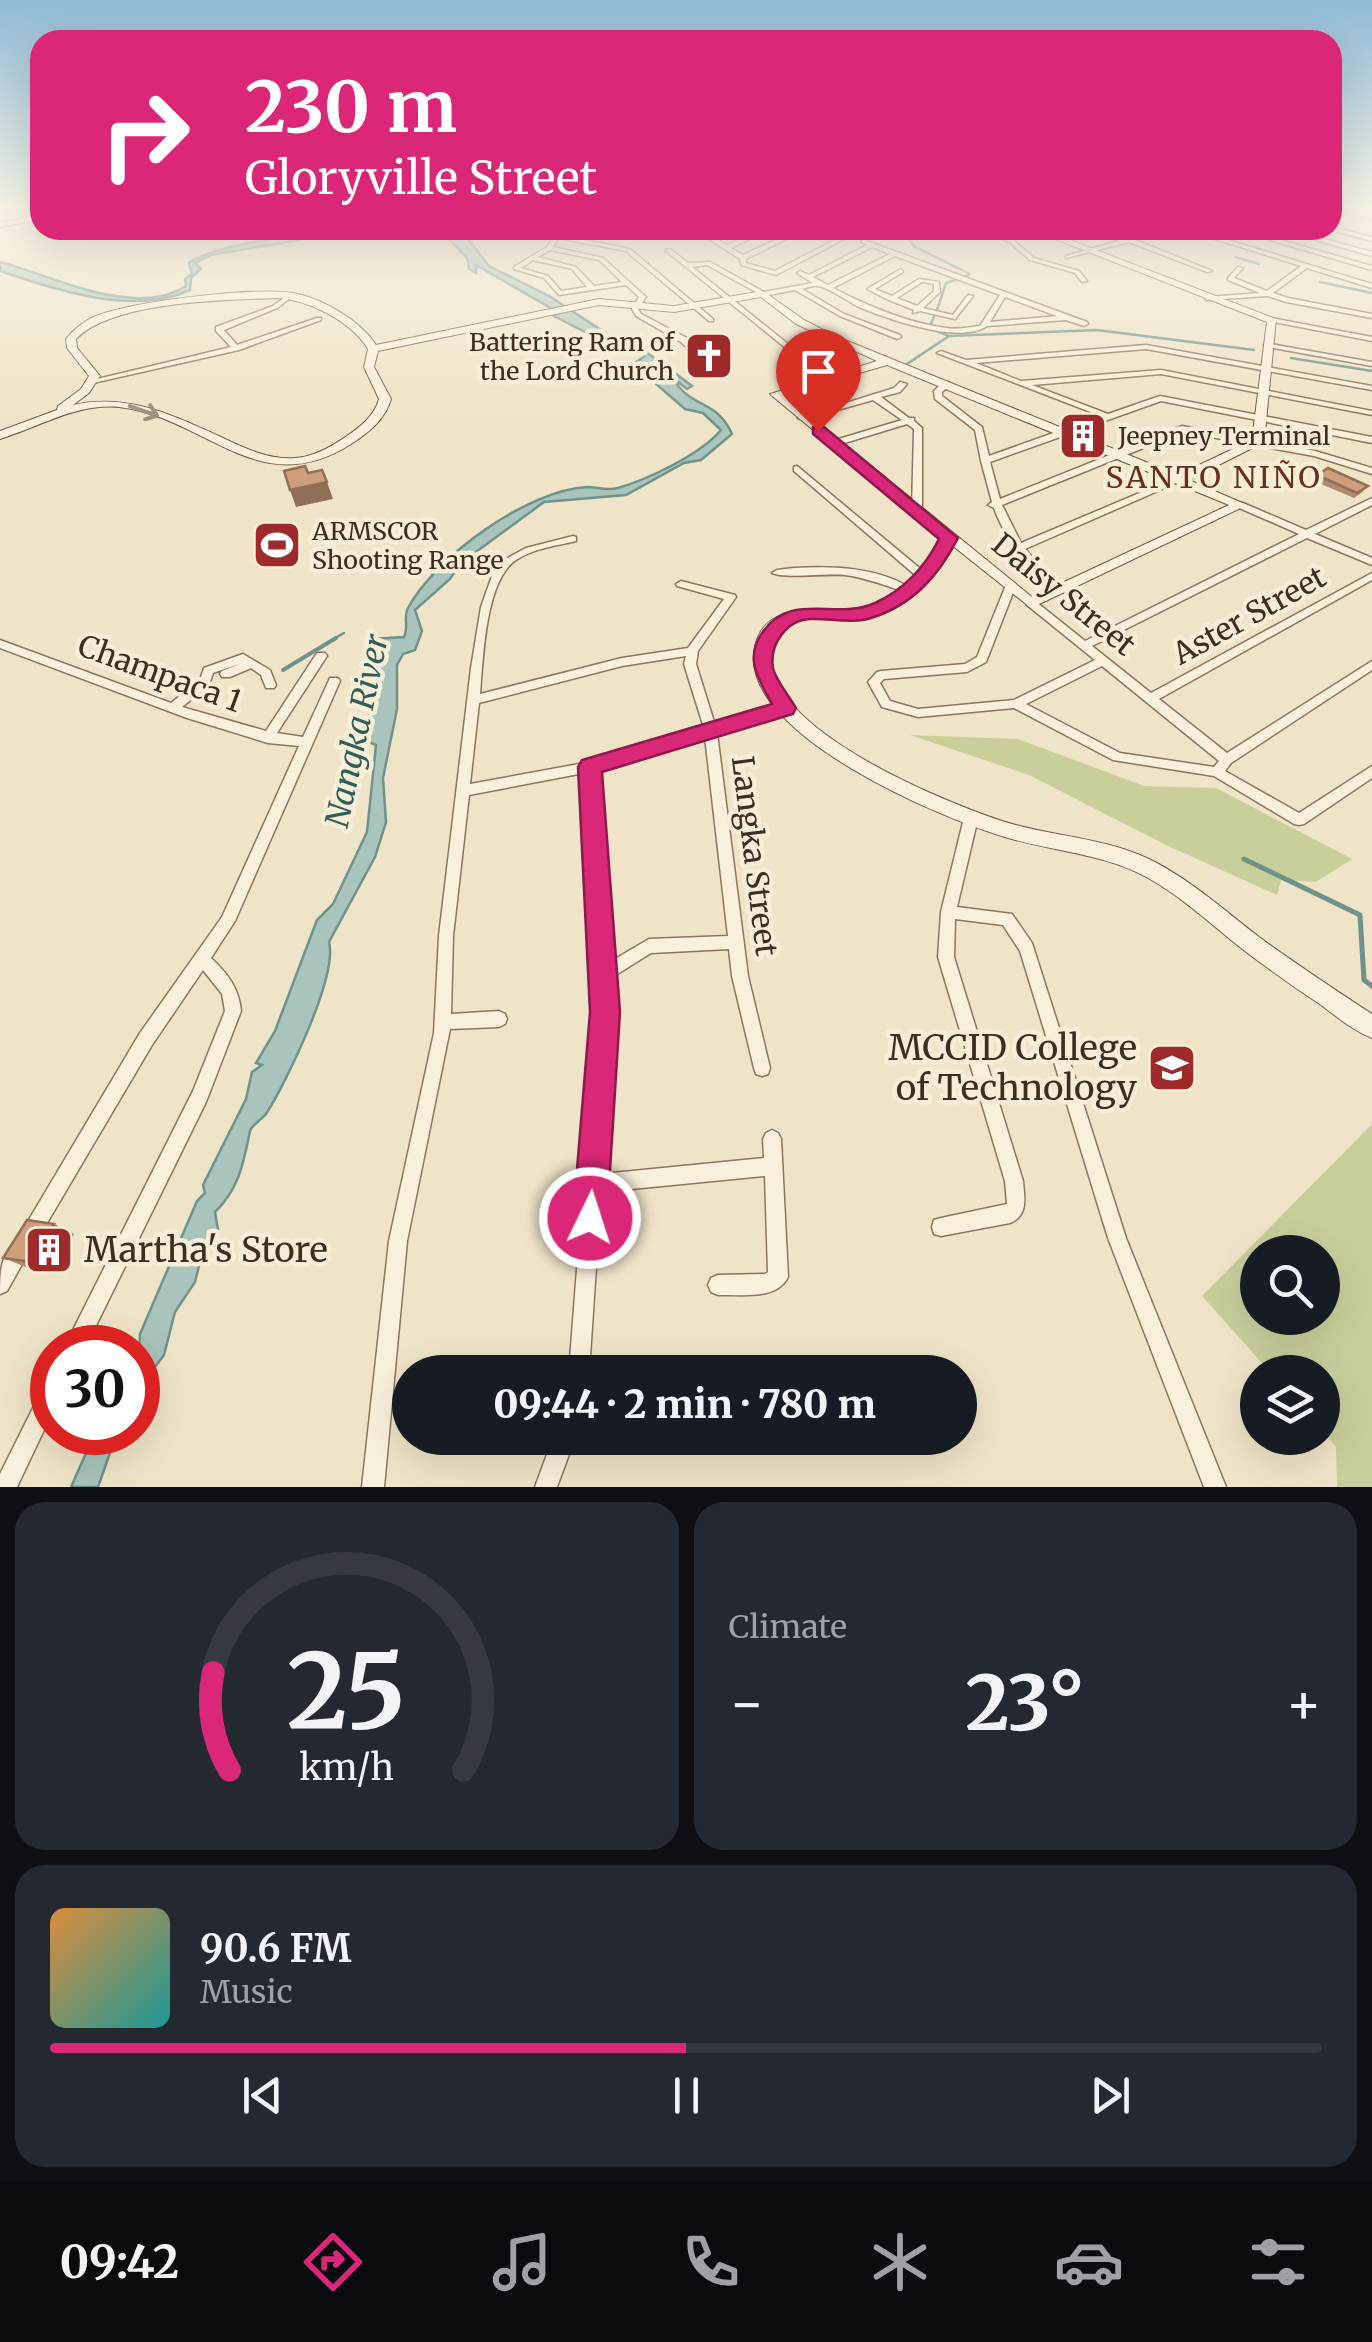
<!DOCTYPE html>
<html lang="en">
<head>
<meta charset="utf-8">
<style>
  :root { --surface:#171b24; --page:#242831; --text:#f1f3f6; --muted:#9ea1a6; --line:#363941; --accent:#db2777 }
  body { margin:0; font-family:Merriweather,serif; background:var(--page); color:var(--text); height:100vh; display:flex; flex-direction:column; font-size:38px; white-space:nowrap }
  * { box-sizing:border-box; margin:0 }
  p { font-size:32px; color:var(--muted) }
  .icon { flex:none; width:55px; height:55px; fill:none; stroke:currentColor; stroke-width:2; stroke-linecap:round; stroke-linejoin:round }
  .map { position:relative; height:1487px; overflow:hidden }
  .sheet { display:flex; flex-direction:column; gap:15px; padding:15px; background:#0d0f14; flex:1 }
  .sheet>* { flex:none }
  .hud { position:absolute; left:30px; top:30px; width:1312px; height:210px; border-radius:30px; box-shadow:0 10px 40px #0002; background:#db2777; color:#fff; overflow:hidden }
  .controls { position:absolute; left:1240px; top:1235px; display:grid; gap:20px }
  .controls a { display:grid; place-items:center; width:100px; height:100px; border-radius:50%; background:var(--surface); box-shadow:0 10px 40px #0002; font-size:50px }
  .speed { position:absolute; left:30px; top:1325px; display:flex; gap:20px; font-size:50px; font-weight:700; text-align:center }
  .speed>* { display:grid; place-content:center; width:130px; height:130px; border-radius:50%; background:var(--surface); box-shadow:0 10px 40px #0002; line-height:1 }
  .speed .limit { border:15px solid #d22; background:#fff; color:#111 }
  .pin { position:absolute; display:grid; place-items:center; width:85px; height:85px; color:#fff; margin:-102px -42px; border-radius:50% 50% 50% 0; rotate:-45deg; box-shadow:0 0 10px #0007 }
  .pin .icon { rotate:45deg }
  .me { position:absolute; width:110px; margin:-55px; rotate:4deg; stroke-linejoin:round; filter:drop-shadow(0 0 8px #0008) }
  .turn { display:flex; align-items:center; gap:35px; height:210px; padding:0 50px; font-size:45px }
  .turn .icon { width:130px; height:130px; stroke-width:2.5 }
  .turn b { display:block; font-size:70px; line-height:85px }
  .big { font-size:75px; font-weight:800; line-height:1.1 }
  .sheet .widget { flex:1; display:flex; flex-direction:column; justify-content:center; gap:15px; min-width:0; padding:0 35px; border-radius:30px; background:var(--page) }
  .sheet .dial { align-items:center; gap:0 }
  .dial svg { height:260px; overflow:visible; fill:none; stroke:var(--line); stroke-width:7; stroke-linecap:round; text-anchor:middle }
  .dial text { fill:var(--text); stroke:none }
  .song { display:flex; align-items:center; gap:30px }
  .cover { width:120px; height:120px; border-radius:15px; background:linear-gradient(135deg,hsl(30 70% 55%),hsl(180 70% 35%)) }
  .played { height:10px; border-radius:5px; background:linear-gradient(90deg,var(--accent) 50%,var(--line) 50%) }
  .keys { display:flex; justify-content:space-around; direction:ltr }
  .heat { display:flex; justify-content:space-between; align-items:center; font-size:55px; direction:ltr }
  .sheet .tiles { flex:1; display:grid; gap:15px; grid-template-columns:1fr 1fr }
  .widget:last-child { grid-column:span 2 }
  .trip { position:absolute; left:392px; top:1355px; width:585px; height:100px; border-radius:50px; background:var(--surface); box-shadow:0 10px 40px #0002; font-weight:800; line-height:100px; text-align:center }
  .tabs { display:flex; height:160px; justify-content:space-around; align-items:center; background:#090b0e; color:var(--muted) }
  .tabs .icon { width:70px; height:70px }
  .tabs .current { color:var(--accent) }
  .tabs b { font-size:45px; color:var(--text) }
  .map>svg:first-child { display:block }
  .green { fill:#c9cf9b; fill-rule:evenodd }
  .water { fill:#a9c4bc; stroke:#6f938a; stroke-width:2.5 }
  .lines { fill:none; stroke-linecap:round; stroke-linejoin:round }
  .stream-far2 { stroke:#6f938a; stroke-width:2.5 }
  .stream-far1 { stroke:#6f938a; stroke-width:4 }
  .stream { stroke:#6f938a; stroke-width:5 }
  .street-casing { stroke:#8d765c; stroke-width:3 }
  .secondary-casing { stroke:#6f573f; stroke-width:2 }
  .street { fill:#faf1dc; fill-rule:evenodd }
  .secondary { fill:#faf1dc; fill-rule:evenodd }
  .wall { fill:#b2896c }
  .shaded-wall { fill:#916f58 }
  .building { fill:#cf9f7d; stroke:#916f58; stroke-width:2.5 }
  .oneway { stroke:#9c907e }
  .route { fill:#db2777; stroke:#8e194d; stroke-width:2.5 }
  .labels { text-anchor:middle; dominant-baseline:central; stroke-width:9; stroke-linejoin:round; paint-order:stroke }
  .far-poi-label { font-size:25px; fill:#3d2e20; stroke:#f7eed8; text-anchor:start }
  .far-quarter-label { font-size:30px; letter-spacing:2.5px; fill:#6b2e1e; stroke:#f7eed8 }
  .street-label { font-size:30px; fill:#3d2e20; stroke:#f7eed8 }
  .water-label { font-size:32px; font-style:italic; fill:#2f5d5a; stroke:#f7eed8 }
  .near-poi-label { font-size:35px; fill:#3d2e20; stroke:#f7eed8; text-anchor:end }
</style>
</head>
<body>
<div class="map">
<svg width="1372" height="1487" viewBox="0 0 1372 1487">
  <rect width="100%" height="100%" fill="#f0e4c8"/>
  <g class="green">
    <polygon points="910,735 1018,739 1144,786 1216,788 1352,859 1316,882 1281,880 1277,895 1168,846 1029,775"/>
    <path d="M1372,1124V1487H1337L1336,1447L1323,1431L1322,1372H1270L1202,1296ZM1322,1252V1318H1258V1252Z"/>
  </g>
  <g class="water">
    <path d="M357,230L211,255L195,263L201,269L191,278L190,290C132,317 51,288 0,271V262C54,276 134,319 186,286L185,279L192,274L189,263C217,243 321,230 357,230Z"/>
    <path d="M441,230L465,235L489,266L551,297L607,334L631,341L661,363L648,364L657,374L671,370L692,386L687,389L673,378C691,410 716,398 732,434L701,460L684,463L626,495L544,502L461,563L450,579L415,610L422,631L415,650L403,654L397,665V709L383,778L386,822L375,857L329,942C338,976 286,1083 266,1114C262,1119 252,1125 250,1131C244,1160 240,1188 215,1212L218,1230L200,1262L195,1282L175,1312L164,1355L138,1390L140,1334L197,1201L205,1193L203,1185L246,1099L252,1072L262,1065L256,1063L275,1031L317,920L333,904L367,832L376,745L360,738L369,724L373,639L404,637C409,627 403,617 408,608C436,556 528,490 587,487C597,487 607,491 618,488C645,480 699,456 721,430L703,413L685,409L633,364L645,356L641,350L618,349L552,315L554,310L476,265V273L469,269L467,258Z"/>
    <polygon points="95,1433 117,1433 98,1487 71,1487"/>
  </g>
  <g class="lines">
    <g class="stream-far2">
      <polyline points="902,230 915,247 970,274 964,277"/>
      <polyline points="1235,257 1259,264"/>
      <polyline points="1320,282 1372,293"/>
      <polyline points="937,310 946,283 958,279"/>
      <polyline points="931,324 935,314"/>
      <polyline points="949,336 1097,330 1254,350"/>
      <polyline points="1291,358 1372,371"/>
      <polyline points="907,364 949,336 929,328"/>
      <polyline points="332,640 344,633"/>
    </g>
    <g class="stream-far1">
      <polyline points="283,670 336,638"/>
      <polyline points="1244,859 1250,862"/>
    </g>
    <polyline class="stream" points="1244,859 1360,915 1364,980 1372,986"/>
    <g class="street-casing">
      <g id="street">
        <polygon points="16,210 27,210 12,214 9,212"/>
        <polygon points="1338,210 1347,210 1372,215 1372,219"/>
        <polygon points="40,215 40,219 0,227 0,223"/>
        <polygon points="1332,227 1372,237 1372,241 1330,230 1332,230"/>
        <polygon points="695,230 702,230 727,245 760,230 768,230 731,248 743,255 797,230 805,230 746,259 746,263 775,271 840,237 820,230 829,230 848,237 776,275 741,265 740,259"/>
        <polygon points="869,230 891,233 890,230 896,230 897,236 894,238"/>
        <polygon points="967,230 977,230 1012,239 1034,258 1079,271 1087,281 1082,282 1075,273 1030,260 1008,241"/>
        <path d="M1093,230C1105,230 1115,239 1126,239C1139,239 1154,230 1169,230L1135,240L1212,271L1207,272L1129,242L1066,258V256L1119,241Z"/>
        <polygon points="1186,230 1195,230 1372,284 1372,288 1307,268 1273,293 1288,298 1372,314 1372,318 1286,302 1268,296 1206,300 1206,298 1208,297 1260,293 1228,280 1228,278 1238,267 1243,268 1234,278 1267,291 1301,266"/>
        <polygon points="1235,230 1245,230 1372,266 1372,270"/>
        <polygon points="1281,230 1291,230 1372,252 1372,256"/>
        <path d="M556,234L630,249L713,319V321H709L626,251L558,238L553,247L603,258L646,297L638,309L641,314L687,338L716,366V370H710L681,342L636,316L632,309L639,297L626,285L559,295L544,278L514,269V267L547,247ZM550,250L599,260L622,282L594,286L576,267L538,257ZM533,260L572,269L587,287L561,291L548,276L521,268Z"/>
        <path d="M864,240L1087,322L1088,324L1084,326L1066,320L987,326C960,345 888,319 859,307C848,302 829,287 817,286C812,285 807,288 802,289L844,314L900,335L901,337L897,339L840,316L795,290L763,296L707,265L692,267L828,376L829,378L825,380L665,250L670,249L688,263L710,262L764,292L813,283L797,273L800,271L809,275L867,245L861,242ZM872,247L890,254L828,285L813,277ZM895,256L1000,295L980,326C969,327 958,330 947,328C907,323 868,306 833,288ZM1005,297L1057,316L990,322Z"/>
        <path d="M901,269L903,272L875,289L892,296L919,279L939,282L940,292L923,308L953,315L968,295L973,296L955,319L920,311L913,313L914,310L889,300L867,289ZM922,282L934,284V291L917,306L897,298Z"/>
        <polygon points="288,295 293,296 277,308 224,330 237,345 317,318 321,318 321,320 239,350 93,383 89,381 231,347 216,331 216,327 273,306"/>
        <polygon points="1271,318 1372,337 1372,341 1269,321 1267,320"/>
        <polygon points="1265,343 1372,362 1372,366 1268,347 1264,345"/>
        <path d="M1146,345L1372,386V390L1146,349L976,363L1021,381L1161,370L1372,411V415L1161,374L1032,385L1108,414L1160,396L1372,437V443L1161,401L990,462L1000,499L1182,426L1315,451L1372,468V474L1314,456L1183,432L1002,505L1021,543L1175,478L1183,480L1025,549L1044,570L1066,589L1065,591C1037,590 1002,532 994,508L988,505L992,502L981,461L975,430L935,399L934,391L943,382H949V386L942,392V396L982,427L989,456L1101,416L937,353L941,351L966,360Z"/>
        <polygon points="900,382 907,384 900,392 881,397 909,418 914,418 914,421 922,428 922,511 917,514 912,511 914,429 907,424 838,445 832,445 832,441 902,420 873,400 802,420 798,418 894,388"/>
        <polygon points="797,466 929,576 929,580 921,580 794,471 794,467"/>
        <path d="M1372,498V505L1315,534L1372,558V565L1307,538L1092,646L1151,693L1372,573V580L1159,699L1227,753L1372,661V670L1231,763L1225,771L1299,813L1372,766V778L1304,824L1299,825L1294,824L1214,776L1113,760L1014,708L918,717L882,707L868,682L877,672L881,671L965,664L977,657L1006,585L1011,582L1016,585L986,662L967,672L884,679L880,683L890,701L918,709L1014,700L1095,660L1027,605L1026,603L1027,601H1035L1085,641L1299,534L1237,507V503H1243L1306,530ZM1102,666L1219,761L1214,767L1120,753L1026,704Z"/>
        <path d="M573,536L576,537V541C556,546 534,548 516,560C485,580 483,660 480,694L622,658L688,648L724,599L677,586L676,584L681,581L735,595L736,597L698,651L696,664L715,725L785,704L791,708L789,711L717,733L748,976L770,1068L768,1074L762,1076L756,1074L754,1068L732,976L729,949L651,953L611,978L613,1012L602,1174L764,1158L763,1139L766,1133L772,1130L778,1133L781,1139L788,1277C776,1301 741,1294 718,1295L711,1292L708,1285L711,1278L718,1275L765,1274L768,1272L765,1176L601,1192L589,1372H569L597,1012L584,773L469,795L453,936L451,1014L499,1011L505,1014L507,1019L505,1024L499,1027L450,1029L407,1241L384,1487H362L389,1241L434,1033L439,936L471,668L481,607L493,573L502,561L526,548ZM686,656L684,664L704,728L590,762L470,784L479,703L622,666ZM705,737L728,936L649,939L610,962L597,770Z"/>
        <path d="M794,568C833,566 880,567 913,590L908,593C887,586 867,578 845,575C825,573 786,579 772,573L777,570Z"/>
        <path d="M0,640L171,703L200,680L204,668L243,654L270,670L276,685L274,688H266L261,675L251,668L230,677H222L220,674L222,671L242,663L213,673L209,685L182,707L266,731L317,653H325L327,656L277,733L303,737L330,678H338L340,681L235,921L211,958C227,973 239,988 241,1011L206,1102L85,1348H64L193,1091L225,1011L222,994L203,970L152,1045L37,1240L30,1242L23,1240L21,1233L140,1033L222,917L299,746L268,743L187,718L0,648Z"/>
        <path d="M971,813L976,814L978,818L957,907L1012,914L1032,943L1126,1238L1226,1487H1204L1108,1238L1020,951L1003,925L955,919L954,957L1023,1181C1024,1198 1029,1215 1010,1223L941,1236L934,1234L932,1227L934,1220L941,1218L1007,1204L1005,1181L938,957L941,912L964,818L966,814Z"/>
        <path d="M20,1240L27,1243L30,1250L7,1291L0,1294C0,1273 0,1251 20,1240Z"/>
        <polygon points="52,1381 52,1413 17,1487 0,1487 0,1474 45,1384"/>
        <polygon points="553,1438 575,1438 557,1487 535,1487"/>
      </g>
    </g>
    <g class="secondary-casing">
      <path id="secondary" d="M1032,230H1044L1276,319L1264,442L1189,480L1247,505L1031,608L953,546C936,580 907,609 869,617C839,623 787,605 774,642C745,722 944,802 1002,821C1052,837 1107,837 1155,862C1193,882 1225,911 1259,937C1296,964 1334,989 1372,1014V1038C1354,1031 1337,1017 1321,1005C1294,987 1267,968 1241,948C1211,924 1183,898 1150,879C1105,853 1054,852 1005,837C940,818 747,736 754,654C760,590 837,618 875,605C907,594 929,567 942,537L770,394L877,361L796,324L761,297L674,312L599,305L378,351L374,367L391,399C385,420 368,433 351,444C259,503 206,417 119,407C77,403 39,427 0,439V431L57,410L58,406L81,389L89,376L67,348L66,339C74,329 84,321 96,316C134,301 253,287 293,293C322,298 361,321 376,345L599,299L674,306L763,291L804,320L835,336L1178,475L1252,440L1267,322ZM277,298C309,300 351,321 368,349L364,367L379,399C374,417 359,428 344,438C329,448 313,457 295,458C269,460 244,448 221,437C172,415 128,393 73,405L89,393L100,376L77,348L76,339C113,301 225,300 277,298ZM887,365L1229,505L1032,597L784,395Z"/>
    </g>
    <use href="#street" class="street"/>
    <use href="#secondary" class="secondary"/>
  </g>
  <g class="wall">
    <polygon points="1317,475 1364,491 1354,498 1314,481"/>
    <polygon points="74,1234 53,1271 26,1267 3,1258"/>
  </g>
  <g class="shaded-wall">
    <polygon points="327,482 333,499 296,507 290,490"/>
    <polygon points="54,1224 74,1234 53,1271 32,1262"/>
  </g>
  <g class="building">
    <polygon points="305,466 308,473 322,470 327,482 290,490 284,471"/>
    <polygon points="1328,468 1368,486 1357,493 1317,475"/>
    <polygon points="27,1220 54,1224 32,1262 3,1258"/>
  </g>
  <defs><path id="oneway-shaft" d="M-6 0H5M1.5-3L5.5 0L1.5 3" fill="none" stroke-width="1.6" stroke-linecap="round" stroke-linejoin="round" transform="scale(2.5)"/></defs>
  <use class="oneway" href="#oneway-shaft" transform="translate(144 411) rotate(19)"/>
  <linearGradient id="sky" x2="0" y2="1"><stop stop-color="#8fbad6"/><stop offset="0.5" stop-color="#f8f3e6"/><stop offset="1" stop-color="#f8f3e6" stop-opacity="0"/></linearGradient>
  <rect width="1372" height="418" fill="url(#sky)"/>
  <path class="route" d="M813,427H824L958,538C939,575 913,605 871,618C852,624 830,618 810,619C787,620 769,644 773,668C776,681 790,697 796,708L793,714L602,772L620,1012L607,1218L602,1230L590,1235L578,1230L573,1218L590,1012L578,767L582,760L772,704C759,680 744,659 762,633C791,590 836,621 875,603C905,589 925,567 939,539L813,434Z"/>
  <defs>
    <g id="church-square" transform="scale(2.5)"><rect x="-9" y="-9" width="18" height="18" rx="4" fill="#9e2a2b" stroke="#f7eed8"/><path d="M-1.2-6h2.4v3.5h3.3v2.4h-3.3V6h-2.4V-.1h-3.3v-2.4h3.3Z" fill="#fff"/></g>
    <g id="building-square" transform="scale(2.5)"><rect x="-9" y="-9" width="18" height="18" rx="4" fill="#9e2a2b" stroke="#f7eed8"/><path d="M-4-6H4V6H1V3H-1V6H-4ZM-2.5-4.3h1.7v1.8h-1.7ZM.8-4.3h1.7v1.8H.8ZM-2.5-1h1.7V.8h-1.7ZM.8-1h1.7V.8H.8Z" fill="#fff"/></g>
    <g id="stadium-square" transform="scale(2.5)"><rect x="-9" y="-9" width="18" height="18" rx="4" fill="#9e2a2b" stroke="#f7eed8"/><path d="M0-5a6.5 5 0 1 0 0 10a6.5 5 0 1 0 0-10ZM-3.5-1.8h7v3.6h-7Z" fill="#fff"/></g>
    <g id="university-square" transform="scale(2.5)"><rect x="-9" y="-9" width="18" height="18" rx="4" fill="#9e2a2b" stroke="#f7eed8"/><path d="M0-5L7-2L0 1L-7-2ZM-4 1L0 2.5L4 1V4Q0 6-4 4Z" fill="#fff"/></g>
  </defs>
  <g fill-rule="evenodd">
    <use href="#church-square" x="709" y="356"/>
    <use href="#building-square" x="1083" y="436"/>
    <use href="#stadium-square" x="277" y="545"/>
    <use href="#university-square" x="1172" y="1068"/>
    <use href="#building-square" x="49" y="1250"/>
  </g>
  <g class="labels">
    <g class="far-poi-label">
      <text x="674" y="342" text-anchor="end">Battering Ram of<tspan x="674" dy="29">the Lord Church</tspan></text>
      <text x="1118" y="436">Jeepney Terminal</text>
      <text x="312" y="531">ARMSCOR<tspan x="312" dy="29">Shooting Range</tspan></text>
    </g>
    <g class="far-quarter-label">
      <text x="1214" y="477">SANTO NIÑO</text>
    </g>
    <g class="street-label">
      <text transform="translate(1064 594) rotate(39)">Daisy Street</text>
      <text transform="translate(1249 615) rotate(-29)">Aster Street</text>
      <text transform="translate(160 673) rotate(20)">Champaca 1</text>
      <text transform="translate(755 856) rotate(83)">Langka Street</text>
    </g>
    <g class="water-label">
      <text transform="translate(357 731) rotate(-78)">Nangka River</text>
    </g>
    <g class="near-poi-label">
      <text x="1137" y="1048">MCCID College<tspan x="1137" dy="40">of Technology</tspan></text>
      <text x="84" y="1250" text-anchor="start">Martha's Store</text>
    </g>
  </g>
</svg>
<div class="controls">
<a><svg class="icon" aria-label="search" viewBox="0 0 24 24"><circle cx="10" cy="10" r="6"/><path d="M15 15l6 6"/></svg></a>
<a><svg class="icon" aria-label="layers" viewBox="0 0 24 24"><path d="M12 4l9 5-9 5-9-5zM3 14l9 5 9-5"/></svg></a>
</div>
<div class="speed"><div class="limit">30</div></div>
<div class="pin" style="left:818px;top:431px;background:#d93025"><svg class="icon" aria-label="arrive" viewBox="0 0 24 24"><path d="M6 21V4h12l-3 4 3 4H6"/></svg></div>
<svg class="me" style="left:590px;top:1218px" viewBox="-20 -20 40 40"><circle r="17" fill="#db2777" stroke="#fff" stroke-width="3"/><path d="M0-11L8 9 0 5-8 9z" fill="#fff"/></svg>
<div class="trip">09:44 · 2 min · 780 m</div>
<div class="hud">
<div class="turn"><svg class="icon" aria-label="right" viewBox="0 0 24 24"><path d="M7 20v-9h11M14 6l5 5-5 5"/></svg><div><b>230 m</b>Gloryville Street</div></div>
</div>
</div>
<section class="sheet">
<div class="tiles">
<div class="widget dial"><svg viewBox="0 0 100 80">
<path d="M14 69A42 42 0 1 1 86 69"/>
<path d="M14 69A42 42 0 0 1 9 39" stroke="#db2777"/>
<text x="50" y="56" font-size="32" font-weight="700">25</text>
<text x="50" y="72" font-size="11">km/h</text>
</svg></div>
<div class="widget"><p>Climate</p>
<div class="heat"><a>−</a><b class="big">23°</b><a>+</a></div>
</div>
<div class="widget">
<div class="song"><i class="cover"></i><div><b>90.6 FM</b><p>Music</p></div></div>
<div class="played"></div>
<div class="keys"><svg class="icon" aria-label="previous" viewBox="0 0 24 24"><path d="M18 5L8 12l10 7zM5 5v14"/></svg><svg class="icon" aria-label="pause" viewBox="0 0 24 24"><path d="M8 5v14M16 5v14"/></svg><svg class="icon" aria-label="next" viewBox="0 0 24 24"><path d="M6 5l10 7-10 7zM19 5v14"/></svg></div>
</div>
</div>
</section>
<nav class="tabs">
<b>09:42</b>
<svg class="icon current" aria-label="directions" viewBox="0 0 24 24"><path d="M12 3l9 9-9 9-9-9zM9 14v-3h6M13 9l2 2-2 2"/></svg>
<svg class="icon" aria-label="music" viewBox="0 0 24 24"><path d="M9 18V5l10-2v13"/><circle cx="6" cy="18" r="3"/><circle cx="16" cy="16" r="3"/></svg>
<svg class="icon" aria-label="phone" viewBox="0 0 24 24"><path d="M5 4h4l2 5-3 2q2 4 5 5l2-3 5 2v4C11 20 4 13 5 4z"/></svg>
<svg class="icon" aria-label="climate" viewBox="0 0 24 24"><path d="M12 3v18M4 7l16 10M4 17L20 7"/></svg>
<svg class="icon" aria-label="car" viewBox="0 0 24 24"><path d="M5 17H2v-5l4-1 3-4h7l3 4 3 1v5h-3M9 17h6M6 11h13"/><circle cx="7" cy="17" r="2"/><circle cx="17" cy="17" r="2"/></svg>
<svg class="icon" aria-label="filters" viewBox="0 0 24 24"><path d="M4 7h16M4 17h16"/><circle cx="9" cy="7" r="2"/><circle cx="15" cy="17" r="2"/></svg>
</nav>
</body>
</html>
